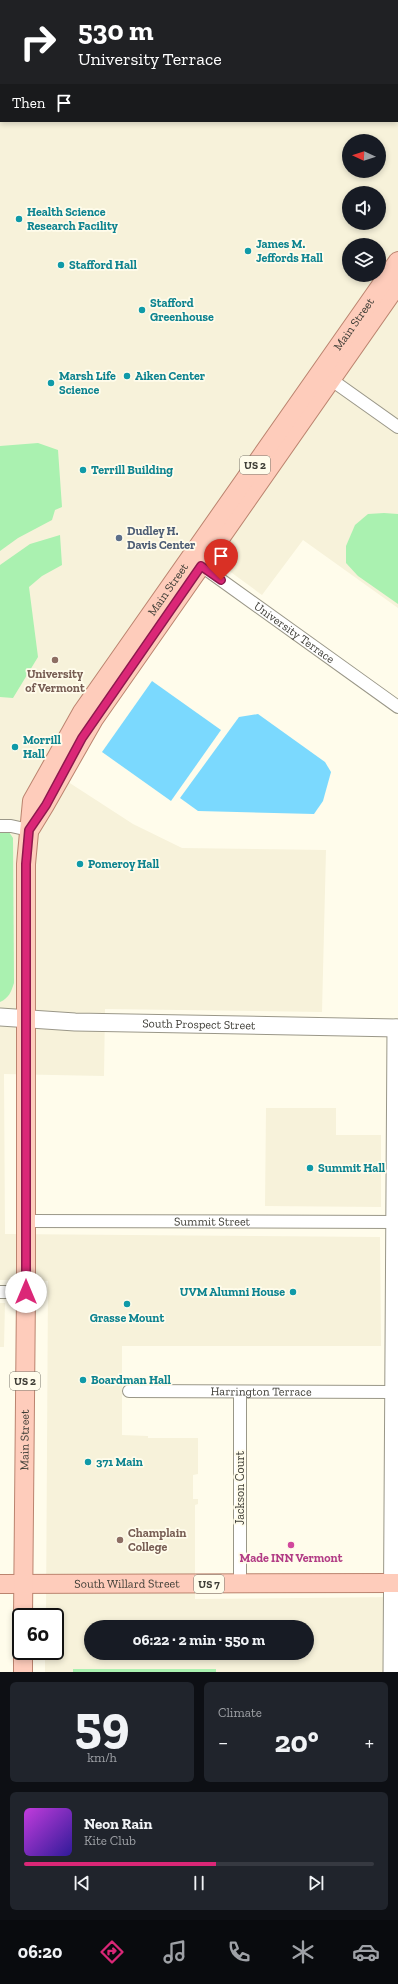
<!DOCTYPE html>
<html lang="en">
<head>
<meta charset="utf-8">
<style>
  :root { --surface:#171b24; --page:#20242c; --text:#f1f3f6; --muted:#9ea1a6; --line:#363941; --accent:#db2777 }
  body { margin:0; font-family:"Zilla Slab",serif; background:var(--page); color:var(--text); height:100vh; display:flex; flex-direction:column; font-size:15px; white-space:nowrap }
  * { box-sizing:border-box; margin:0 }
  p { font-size:13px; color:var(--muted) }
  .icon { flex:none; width:22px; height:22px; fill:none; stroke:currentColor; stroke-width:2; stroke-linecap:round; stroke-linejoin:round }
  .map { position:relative; height:1672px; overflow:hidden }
  .side { display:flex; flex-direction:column; gap:10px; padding:10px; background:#0d0f14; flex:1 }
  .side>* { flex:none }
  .banner { position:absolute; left:0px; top:0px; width:398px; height:122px; box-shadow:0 2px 6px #0003; background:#202124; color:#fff; overflow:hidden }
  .needle { width:26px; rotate:273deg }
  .controls { position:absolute; left:342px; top:134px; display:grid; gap:8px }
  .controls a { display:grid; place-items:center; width:44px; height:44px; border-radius:50%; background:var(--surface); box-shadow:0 2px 6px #0003; font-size:20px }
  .speed { position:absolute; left:12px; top:1608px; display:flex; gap:8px; font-size:20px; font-weight:700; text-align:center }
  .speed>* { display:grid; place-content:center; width:52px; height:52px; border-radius:50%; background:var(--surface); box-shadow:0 2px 6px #0003; line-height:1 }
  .speed .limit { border:2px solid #111; border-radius:6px; background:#fff; color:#111 }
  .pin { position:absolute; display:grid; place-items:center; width:34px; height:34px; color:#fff; margin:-41px -17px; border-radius:50% 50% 50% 0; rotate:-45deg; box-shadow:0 0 4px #0007 }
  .pin .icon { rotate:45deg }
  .me { position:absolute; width:44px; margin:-22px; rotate:0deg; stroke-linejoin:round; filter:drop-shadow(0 0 3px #0008) }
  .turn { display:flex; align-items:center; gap:14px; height:84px; padding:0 12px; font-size:18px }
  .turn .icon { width:52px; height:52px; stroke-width:2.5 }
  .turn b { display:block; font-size:28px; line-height:34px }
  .then { display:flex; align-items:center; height:38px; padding:0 12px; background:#0003; gap:8px; font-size:15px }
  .big { font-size:30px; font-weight:700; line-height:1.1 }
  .side .tile { flex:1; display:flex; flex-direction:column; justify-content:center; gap:6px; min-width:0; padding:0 14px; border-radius:6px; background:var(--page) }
  .side .dial { align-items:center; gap:0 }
  .dial b { font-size:52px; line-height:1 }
  .song { display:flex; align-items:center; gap:12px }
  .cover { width:48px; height:48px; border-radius:6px; background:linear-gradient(135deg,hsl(290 70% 55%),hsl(250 70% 35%)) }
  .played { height:4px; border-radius:2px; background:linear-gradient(90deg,var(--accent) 55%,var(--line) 55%) }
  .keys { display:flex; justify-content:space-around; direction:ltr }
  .heat { display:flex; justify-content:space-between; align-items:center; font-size:22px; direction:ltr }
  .side .tiles { flex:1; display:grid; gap:10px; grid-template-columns:1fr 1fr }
  .tile:last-child { grid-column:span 2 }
  .trip { position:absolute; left:84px; top:1620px; width:230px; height:40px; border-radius:20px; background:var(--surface); box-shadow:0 2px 6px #0003; font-weight:700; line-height:40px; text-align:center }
  .menu { display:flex; height:64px; justify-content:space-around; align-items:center; background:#090b0e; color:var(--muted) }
  .menu .icon { width:28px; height:28px }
  .menu .selected { color:var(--accent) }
  .menu b { font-size:18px; color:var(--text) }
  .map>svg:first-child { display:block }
  .built { fill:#f7f2da; fill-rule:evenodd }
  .green { fill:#aaf1b0 }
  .water { fill:#7bd9fe }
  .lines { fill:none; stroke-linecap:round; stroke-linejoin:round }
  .street-casing { stroke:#9a9788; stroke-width:14 }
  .secondary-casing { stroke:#9a9788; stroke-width:19 }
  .primary-casing { stroke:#bb846f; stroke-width:20 }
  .street { stroke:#fff; stroke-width:12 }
  .secondary { stroke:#fff; stroke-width:17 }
  .primary { stroke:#feccbb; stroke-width:18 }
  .route-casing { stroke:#8e194d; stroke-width:10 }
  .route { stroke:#db2777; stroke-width:7 }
  .culture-dot { fill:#0f9aa8; stroke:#fffceb; stroke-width:1.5 }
  .service-dot { fill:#5c6f8a; stroke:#fffceb; stroke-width:1.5 }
  .education-dot { fill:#8d6e63; stroke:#fffceb; stroke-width:1.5 }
  .hotel-dot { fill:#d1479c; stroke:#fffceb; stroke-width:1.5 }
  .labels { text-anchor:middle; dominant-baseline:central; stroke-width:3.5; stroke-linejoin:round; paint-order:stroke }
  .shield { fill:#fffceb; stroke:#78766c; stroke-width:1 }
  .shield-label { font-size:11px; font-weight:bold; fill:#3e3d36 }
  .culture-label { font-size:12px; font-weight:bold; fill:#0d838f; stroke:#fffceb; text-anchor:start }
  .street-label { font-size:12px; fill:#3e3d36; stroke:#fffceb }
  .service-label { font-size:12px; font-weight:bold; fill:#4e5e75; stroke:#fffceb; text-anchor:start }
  .education-label { font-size:12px; font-weight:bold; fill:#785e54; stroke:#fffceb }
  .hotel-label { font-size:12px; font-weight:bold; fill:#b23c85; stroke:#fffceb }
</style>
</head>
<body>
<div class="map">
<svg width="398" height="1672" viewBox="0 0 398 1672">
  <rect width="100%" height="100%" fill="#fffceb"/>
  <g class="built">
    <path d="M0,0H398V608L303,540L262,595L191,543L42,765L133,824L182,848L326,850L322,1012L105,1009L104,1076L4,1074L5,1234L380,1237L381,1346H122V1435L148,1436V1438H198V1474L193,1475V1499H198V1504L195,1505V1599L398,1597V1672H45V1651H55V1617H46L48,1281L0,1280ZM1,1H397V121H1ZM349,141H379V171H349ZM349,193H379V223H349ZM349,245H379V275H349ZM91,1627H307V1653H91Z"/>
    <polygon points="266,1108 336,1108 336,1135 381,1135 381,1207 265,1206"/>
    <polygon points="0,1303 5,1303 4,1347 0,1347"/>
  </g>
  <g class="green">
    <polygon points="38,443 58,450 62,507 55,510 52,520 18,538 0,551 0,446"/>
    <polygon points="384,513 398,514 398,604 358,576 346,563 346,546 355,525 368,514"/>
    <polygon points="60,535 62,565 42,576 29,587 38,657 13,698 0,697 0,565 30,544"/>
    <path d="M0,831L9,832L13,838L14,983C11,992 9,998 0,1002Z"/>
    <rect x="73" y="1669" width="143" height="3"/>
  </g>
  <g class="water">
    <polygon points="152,681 221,730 171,801 102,752"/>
    <polygon points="258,714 325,762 331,772 323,801 314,814 198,811 180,798 239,717"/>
  </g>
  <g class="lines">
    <g class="street-casing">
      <g id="street">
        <polyline points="245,1 246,0"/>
        <polyline points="397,60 398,60"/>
        <polyline points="0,94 1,94"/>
        <polyline points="326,376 398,427"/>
        <path id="s1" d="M196,562L398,707"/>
        <polyline points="0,826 11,826 29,830"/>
        <path id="s2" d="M26,1221L398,1222"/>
        <polyline points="0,1292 26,1292"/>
        <path id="s3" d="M129,1391L394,1392"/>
        <polyline points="240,1392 240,1584"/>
      </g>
    </g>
    <g class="secondary-casing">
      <g id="secondary">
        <path id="s4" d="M0,1017L75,1022L398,1028"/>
        <polyline points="392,1672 396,1028"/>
      </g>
    </g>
    <g class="primary-casing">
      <g id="primary">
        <polyline points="31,828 45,805 94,719 398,284"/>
        <path id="s5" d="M0,1584L398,1583"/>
        <path id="s6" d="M23,1617L26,1292V864L32,801L82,712L398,261"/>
        <polyline points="23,1672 23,1651"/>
      </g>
    </g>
    <use href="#street" class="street"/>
    <use href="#secondary" class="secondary"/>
    <use href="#primary" class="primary"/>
  </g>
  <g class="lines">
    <g class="route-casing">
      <polyline id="route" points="26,1292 26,864 29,830 46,805 82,738 201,566 221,580"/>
    </g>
    <use href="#route" class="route"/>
  </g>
  <g class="culture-dot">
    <circle cx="19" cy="219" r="4"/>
    <circle cx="248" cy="251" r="4"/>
    <circle cx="61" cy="265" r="4"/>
    <circle cx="142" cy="310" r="4"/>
    <circle cx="127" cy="376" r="4"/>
    <circle cx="51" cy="383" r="4"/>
    <circle cx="83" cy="470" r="4"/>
    <circle cx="15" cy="747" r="4"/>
    <circle cx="80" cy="864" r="4"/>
    <circle cx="310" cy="1168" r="4"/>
    <circle cx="293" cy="1292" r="4"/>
    <circle cx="127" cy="1304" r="4"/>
    <circle cx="83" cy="1380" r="4"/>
    <circle cx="88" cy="1462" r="4"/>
  </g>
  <circle class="service-dot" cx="119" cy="538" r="4"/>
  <g class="education-dot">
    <circle cx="55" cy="660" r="4"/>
    <circle cx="120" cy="1540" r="4"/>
  </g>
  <circle class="hotel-dot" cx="291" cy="1545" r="4"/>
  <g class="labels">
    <g class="shield">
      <rect x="240" y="456" width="30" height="18" rx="3"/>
      <rect x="10" y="1372" width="30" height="18" rx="3"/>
      <rect x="194" y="1575" width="30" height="18" rx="3"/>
    </g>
    <g class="shield-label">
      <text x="255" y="465">US 2</text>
      <text x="25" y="1381">US 2</text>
      <text x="209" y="1584">US 7</text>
    </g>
    <g class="culture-label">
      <text x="27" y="212">Health Science<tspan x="27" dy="14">Research Facility</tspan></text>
      <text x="256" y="244">James M.<tspan x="256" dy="14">Jeffords Hall</tspan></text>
      <text x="69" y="265">Stafford Hall</text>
      <text x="150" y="303">Stafford<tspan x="150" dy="14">Greenhouse</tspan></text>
      <text x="59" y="376">Marsh Life<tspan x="59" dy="14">Science</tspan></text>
      <text x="135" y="376">Aiken Center</text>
      <text x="91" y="470">Terrill Building</text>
      <text x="23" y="740">Morrill<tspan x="23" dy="14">Hall</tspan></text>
      <text x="88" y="864">Pomeroy Hall</text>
      <text x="318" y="1168">Summit Hall</text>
      <text x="285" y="1292" text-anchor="end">UVM Alumni House</text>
      <text x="127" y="1318" text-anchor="middle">Grasse Mount</text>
      <text x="91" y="1380">Boardman Hall</text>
      <text x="96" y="1462">371 Main</text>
    </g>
    <g class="street-label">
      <text stroke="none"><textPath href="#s6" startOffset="1392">Main Street</textPath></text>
      <text stroke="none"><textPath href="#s6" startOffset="1068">Main Street</textPath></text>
      <text stroke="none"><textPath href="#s1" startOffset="121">University Terrace</textPath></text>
      <text stroke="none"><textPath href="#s4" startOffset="199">South Prospect Street</textPath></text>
      <text stroke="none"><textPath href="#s2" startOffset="186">Summit Street</textPath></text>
      <text stroke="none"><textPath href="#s3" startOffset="132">Harrington Terrace</textPath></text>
      <text stroke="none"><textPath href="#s6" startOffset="177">Main Street</textPath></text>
      <text transform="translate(240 1488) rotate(-90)">Jackson Court</text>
      <text stroke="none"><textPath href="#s5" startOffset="127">South Willard Street</textPath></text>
    </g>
    <g class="service-label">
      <text x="127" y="531">Dudley H.<tspan x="127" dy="14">Davis Center</tspan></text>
    </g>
    <g class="education-label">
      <text x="55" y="674">University<tspan x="55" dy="14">of Vermont</tspan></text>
      <text x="128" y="1533" text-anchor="start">Champlain<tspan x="128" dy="14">College</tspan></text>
    </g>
    <g class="hotel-label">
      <text x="291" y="1558">Made INN Vermont</text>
    </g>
  </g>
</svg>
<div class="controls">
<a><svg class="needle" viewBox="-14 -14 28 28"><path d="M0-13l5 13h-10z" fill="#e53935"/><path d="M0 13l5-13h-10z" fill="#9ea1a6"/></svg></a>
<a><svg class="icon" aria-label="sound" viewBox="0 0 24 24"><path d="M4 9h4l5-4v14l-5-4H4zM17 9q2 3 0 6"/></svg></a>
<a><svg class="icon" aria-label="layers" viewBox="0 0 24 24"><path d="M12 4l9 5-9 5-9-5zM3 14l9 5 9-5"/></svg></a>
</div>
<div class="speed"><div class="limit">60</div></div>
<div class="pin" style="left:221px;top:580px;background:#d93025"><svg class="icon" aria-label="arrive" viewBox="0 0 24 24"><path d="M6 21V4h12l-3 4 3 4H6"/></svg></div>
<svg class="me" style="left:26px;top:1292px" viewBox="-20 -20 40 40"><circle r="19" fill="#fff"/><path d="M0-13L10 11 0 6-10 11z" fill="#db2777"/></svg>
<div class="trip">06:22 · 2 min · 550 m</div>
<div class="banner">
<div class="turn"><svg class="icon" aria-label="right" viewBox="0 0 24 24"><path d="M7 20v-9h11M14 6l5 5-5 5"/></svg><div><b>530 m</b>University Terrace</div></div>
<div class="then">Then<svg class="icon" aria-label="arrive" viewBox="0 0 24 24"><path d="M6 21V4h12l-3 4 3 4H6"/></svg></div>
</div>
</div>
<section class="side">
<div class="tiles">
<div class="tile dial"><b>59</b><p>km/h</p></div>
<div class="tile"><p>Climate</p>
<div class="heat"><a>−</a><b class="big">20°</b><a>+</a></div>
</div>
<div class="tile">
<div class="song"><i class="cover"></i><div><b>Neon Rain</b><p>Kite Club</p></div></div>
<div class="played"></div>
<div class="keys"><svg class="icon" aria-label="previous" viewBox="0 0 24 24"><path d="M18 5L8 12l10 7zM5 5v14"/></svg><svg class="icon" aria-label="pause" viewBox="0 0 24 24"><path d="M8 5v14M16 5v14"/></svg><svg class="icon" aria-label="next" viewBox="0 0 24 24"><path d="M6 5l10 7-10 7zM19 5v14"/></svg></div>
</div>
</div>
</section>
<nav class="menu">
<b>06:20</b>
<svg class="icon selected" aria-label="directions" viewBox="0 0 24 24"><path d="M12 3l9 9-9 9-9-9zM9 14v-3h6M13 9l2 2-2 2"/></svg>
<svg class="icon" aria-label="music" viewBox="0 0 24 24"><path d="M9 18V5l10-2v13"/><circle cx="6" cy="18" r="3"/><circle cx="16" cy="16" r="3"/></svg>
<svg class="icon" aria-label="phone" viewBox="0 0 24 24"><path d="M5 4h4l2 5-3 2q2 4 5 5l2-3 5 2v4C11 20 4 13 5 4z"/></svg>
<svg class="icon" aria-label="climate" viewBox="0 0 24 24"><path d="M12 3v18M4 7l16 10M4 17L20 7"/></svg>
<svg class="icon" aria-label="car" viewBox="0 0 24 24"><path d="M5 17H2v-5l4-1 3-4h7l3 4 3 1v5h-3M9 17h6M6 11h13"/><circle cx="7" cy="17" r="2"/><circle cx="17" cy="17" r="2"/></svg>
</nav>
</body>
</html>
